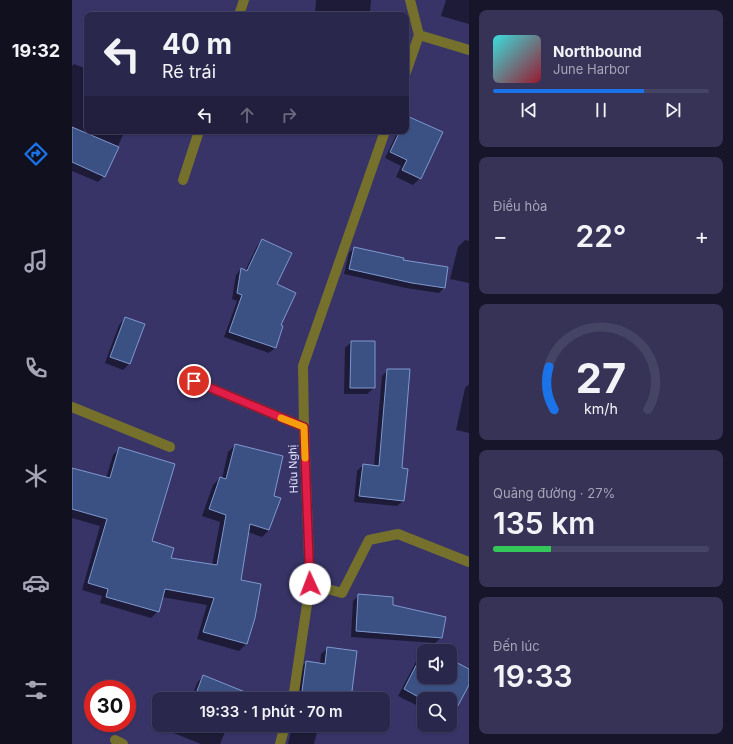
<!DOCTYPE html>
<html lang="vi">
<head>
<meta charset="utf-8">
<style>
  :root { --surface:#2a274d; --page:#363357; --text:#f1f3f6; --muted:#a5a5b6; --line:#464465; --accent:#1a73e8 }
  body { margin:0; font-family:Inter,sans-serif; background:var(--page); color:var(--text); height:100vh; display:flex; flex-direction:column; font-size:15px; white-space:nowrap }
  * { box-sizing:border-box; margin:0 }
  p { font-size:13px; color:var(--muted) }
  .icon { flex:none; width:22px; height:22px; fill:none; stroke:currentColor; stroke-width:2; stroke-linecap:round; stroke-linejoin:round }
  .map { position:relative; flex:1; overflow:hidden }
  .side { display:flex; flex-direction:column; gap:10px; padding:10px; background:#17152a; width:264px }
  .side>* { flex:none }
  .guide { position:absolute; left:12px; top:12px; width:325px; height:122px; border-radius:8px; box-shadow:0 1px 3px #0004,0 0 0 1px var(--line); background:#2a274d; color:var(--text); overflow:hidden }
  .tools { position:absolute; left:345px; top:644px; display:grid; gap:8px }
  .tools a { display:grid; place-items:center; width:40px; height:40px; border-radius:8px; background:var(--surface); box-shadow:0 1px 3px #0004,0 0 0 1px var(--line); font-size:20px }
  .speed { position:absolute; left:12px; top:680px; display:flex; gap:8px; font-size:20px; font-weight:700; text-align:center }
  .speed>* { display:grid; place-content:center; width:52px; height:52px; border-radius:50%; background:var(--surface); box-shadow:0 1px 3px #0004,0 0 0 1px var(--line); line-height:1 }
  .speed .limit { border:6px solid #d22; background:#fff; color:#111 }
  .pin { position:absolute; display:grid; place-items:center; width:34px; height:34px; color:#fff; margin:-17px; border:2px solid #fff; border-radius:50%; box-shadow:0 1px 4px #0007 }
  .me { position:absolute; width:44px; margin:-22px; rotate:358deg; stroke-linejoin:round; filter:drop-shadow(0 0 3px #0008) }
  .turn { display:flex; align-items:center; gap:14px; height:84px; padding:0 12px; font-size:18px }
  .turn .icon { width:52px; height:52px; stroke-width:2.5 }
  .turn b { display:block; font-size:28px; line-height:34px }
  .lanes { display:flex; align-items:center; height:38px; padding:0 12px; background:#0003; justify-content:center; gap:20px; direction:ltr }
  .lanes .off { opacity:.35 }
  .big { font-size:30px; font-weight:600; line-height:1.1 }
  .side .widget { flex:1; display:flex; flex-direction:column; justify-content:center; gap:6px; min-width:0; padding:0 14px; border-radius:8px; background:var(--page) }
  .side .dial { align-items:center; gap:0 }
  .dial svg { height:104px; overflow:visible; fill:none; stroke:var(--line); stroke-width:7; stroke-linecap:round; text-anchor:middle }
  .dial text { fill:var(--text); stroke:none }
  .song { display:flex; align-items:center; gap:12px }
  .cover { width:48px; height:48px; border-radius:6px; background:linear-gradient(135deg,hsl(180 70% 55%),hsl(350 70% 35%)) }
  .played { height:4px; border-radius:2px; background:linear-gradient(90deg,var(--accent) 70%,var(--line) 70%) }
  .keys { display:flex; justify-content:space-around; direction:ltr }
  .heat { display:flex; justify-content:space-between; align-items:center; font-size:22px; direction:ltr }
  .charge { height:6px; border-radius:3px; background:linear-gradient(90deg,#34c759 27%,var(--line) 0) }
  .trip { position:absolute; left:80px; top:692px; width:238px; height:40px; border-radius:8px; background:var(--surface); box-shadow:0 1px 3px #0004,0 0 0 1px var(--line); font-weight:600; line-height:40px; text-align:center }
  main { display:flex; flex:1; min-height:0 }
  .dock { display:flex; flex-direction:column; width:72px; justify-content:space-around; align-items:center; background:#11101f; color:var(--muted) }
  .dock .icon { width:28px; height:28px }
  .dock .selected { color:var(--accent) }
  .dock b { font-size:18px; color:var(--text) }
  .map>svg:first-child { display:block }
  .shadow { fill:#0007 }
  .building { fill:#3c5183; stroke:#7e98cf }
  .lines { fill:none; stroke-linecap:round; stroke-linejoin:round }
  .minor { stroke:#75712c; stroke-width:10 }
  .route-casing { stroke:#92132f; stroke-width:10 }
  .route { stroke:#e11d48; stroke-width:7 }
  .slow { stroke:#f59e0b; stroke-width:7 }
  .labels { text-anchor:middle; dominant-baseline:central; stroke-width:4; stroke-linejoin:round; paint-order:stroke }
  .street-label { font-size:11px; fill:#e1e2fb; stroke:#383467 }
</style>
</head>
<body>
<main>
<nav class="dock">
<b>19:32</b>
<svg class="icon selected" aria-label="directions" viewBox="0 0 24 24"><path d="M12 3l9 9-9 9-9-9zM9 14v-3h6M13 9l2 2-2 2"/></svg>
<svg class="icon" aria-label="music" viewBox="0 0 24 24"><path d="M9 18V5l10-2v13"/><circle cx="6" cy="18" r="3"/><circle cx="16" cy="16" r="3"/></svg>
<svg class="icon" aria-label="phone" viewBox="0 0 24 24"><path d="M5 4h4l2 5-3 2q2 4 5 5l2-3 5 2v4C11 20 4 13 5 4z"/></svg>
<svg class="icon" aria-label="climate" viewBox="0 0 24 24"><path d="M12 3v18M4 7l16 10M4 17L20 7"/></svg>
<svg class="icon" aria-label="car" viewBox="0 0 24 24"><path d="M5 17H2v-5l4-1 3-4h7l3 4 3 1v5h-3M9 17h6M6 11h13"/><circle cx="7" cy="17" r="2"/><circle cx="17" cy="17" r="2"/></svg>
<svg class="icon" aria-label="filters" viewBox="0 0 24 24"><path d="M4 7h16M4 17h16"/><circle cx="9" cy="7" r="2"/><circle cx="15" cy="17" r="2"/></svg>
</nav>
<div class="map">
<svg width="397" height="744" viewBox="0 0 397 744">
  <rect width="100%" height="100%" fill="#383467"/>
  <g class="shadow">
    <polygon points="244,0 299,0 298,15 243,15"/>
    <polygon points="374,0 397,0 397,24 369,16"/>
    <polygon points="2,64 15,69 15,131 51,131 50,132 52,133 32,176 26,182 0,171 0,66"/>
    <polygon points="335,117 348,178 341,185 324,177 329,166 313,158 326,131 334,131 334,119"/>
    <polygon points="190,240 203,285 207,326 203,348 197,353 152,337 165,301 160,299 164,275 169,269 173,271 185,246"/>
    <polygon points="393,240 397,241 397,283 378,279 386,247"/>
    <polygon points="282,248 330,261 372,288 367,293 334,288 272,274 277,253"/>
    <polygon points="53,318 58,363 51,370 33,363 47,325"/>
    <polygon points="279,342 302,342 302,388 295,394 272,394 273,348"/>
    <polygon points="316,370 331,501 325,506 282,502 285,471 291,465 302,466 310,376"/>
    <polygon points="397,384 397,433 384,430 393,388"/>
    <polygon points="163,445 200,496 197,530 190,537 176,532 167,581 182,618 174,644 167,651 125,639 135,605 90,597 86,611 79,618 28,603 30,596 10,590 28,526 0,518 0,469 34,478 41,455 48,448 79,542 98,558 140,565 148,522 130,516 141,485 148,478 150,479 156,452"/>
    <polygon points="287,595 320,606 369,638 363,643 279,637 281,601"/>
    <polygon points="355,647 361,651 352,651 352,677 378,677 378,660 397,670 397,683 378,717 378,699 352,699 352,709 326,696 348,654"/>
    <polygon points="256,648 278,699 224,699 228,669 234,662 248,664 249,654"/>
    <polygon points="131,676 173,699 119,699 125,683"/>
    <polygon points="102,725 156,725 148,744 129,744 99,732"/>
    <polygon points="220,725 247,725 242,744 216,744"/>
  </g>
  <g class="building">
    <polygon points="335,116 371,132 349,179 330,170 335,160 318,152 328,131 334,131 334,119"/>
    <polygon points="0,127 47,147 33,177 0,162"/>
    <polygon points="190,239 220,253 205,284 224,293 209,325 211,326 204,348 157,332 170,295 165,293 169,268 175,271"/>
    <polygon points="282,247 332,258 331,260 376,267 373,288 340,283 277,269"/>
    <polygon points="53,317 73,324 58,364 38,357"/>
    <polygon points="279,341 303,341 303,388 278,388"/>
    <polygon points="315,369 338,369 330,468 336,469 332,501 287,496 291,464 307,466"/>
    <polygon points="163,444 211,456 202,496 209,498 197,530 178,524 169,580 189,584 183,618 175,644 131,632 142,598 93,589 87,612 34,597 36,589 16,583 35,519 0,509 0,468 38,478 47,447 103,464 80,541 102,548 99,558 145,565 154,515 137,509 148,477 154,479"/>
    <polygon points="286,594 321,597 321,605 374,617 370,638 284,631"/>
    <polygon points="354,646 364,651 352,651 352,677 378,677 378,659 397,669 397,685 381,715 378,713 378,699 352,700 332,689"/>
    <polygon points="255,647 285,651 279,699 229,699 234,661 253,664"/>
    <polygon points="131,675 188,698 187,699 122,699"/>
  </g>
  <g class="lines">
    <g class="minor">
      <polyline points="167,15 172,0"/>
      <polyline points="347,35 397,50"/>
      <polyline points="334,72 347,35 338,0"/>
      <polyline points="111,180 127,131"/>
      <polyline points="122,381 232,427"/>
      <polyline points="0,407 98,447"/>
      <polyline points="238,584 270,593 297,540 326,534 397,562"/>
      <polyline points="221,699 238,584 232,427 231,366 313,131"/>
      <polyline points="43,740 51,744"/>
      <polyline points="208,744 213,725"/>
    </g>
  </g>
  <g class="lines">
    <g class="route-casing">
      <polyline id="route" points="122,381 232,427 238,584"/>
    </g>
    <use href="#route" class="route"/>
    <polyline class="slow" points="209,418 232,427 233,458"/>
  </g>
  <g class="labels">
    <g class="street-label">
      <text transform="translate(221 469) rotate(-92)">Hữu Nghị</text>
    </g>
  </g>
</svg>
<div class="tools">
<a><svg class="icon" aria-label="sound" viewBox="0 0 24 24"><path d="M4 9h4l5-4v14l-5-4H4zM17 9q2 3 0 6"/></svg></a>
<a><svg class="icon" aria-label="search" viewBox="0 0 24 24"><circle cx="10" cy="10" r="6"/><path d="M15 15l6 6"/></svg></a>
</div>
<div class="speed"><div class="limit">30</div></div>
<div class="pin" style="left:122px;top:381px;background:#d93025"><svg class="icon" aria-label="arrive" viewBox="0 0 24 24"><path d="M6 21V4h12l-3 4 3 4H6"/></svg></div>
<svg class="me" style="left:238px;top:584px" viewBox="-20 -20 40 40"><circle r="19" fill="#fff"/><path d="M0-13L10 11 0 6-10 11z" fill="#e11d48"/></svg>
<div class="trip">19:33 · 1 phút · 70 m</div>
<div class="guide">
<div class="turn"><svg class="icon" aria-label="left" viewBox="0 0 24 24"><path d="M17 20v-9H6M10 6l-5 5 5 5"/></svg><div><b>40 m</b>Rẽ trái</div></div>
<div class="lanes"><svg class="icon" aria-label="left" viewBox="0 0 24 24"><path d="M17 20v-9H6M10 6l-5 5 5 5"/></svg><svg class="icon off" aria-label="ahead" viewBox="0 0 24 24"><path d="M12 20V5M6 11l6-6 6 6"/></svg><svg class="icon off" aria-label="right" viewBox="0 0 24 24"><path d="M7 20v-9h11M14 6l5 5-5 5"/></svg></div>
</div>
</div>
<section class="side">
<div class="widget">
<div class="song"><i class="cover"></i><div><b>Northbound</b><p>June Harbor</p></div></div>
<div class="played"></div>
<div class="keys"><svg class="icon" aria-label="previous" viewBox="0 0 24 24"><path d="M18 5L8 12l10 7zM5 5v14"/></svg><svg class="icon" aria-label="pause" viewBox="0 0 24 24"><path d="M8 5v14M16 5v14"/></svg><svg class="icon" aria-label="next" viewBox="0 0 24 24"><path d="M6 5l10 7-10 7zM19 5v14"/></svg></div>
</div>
<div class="widget"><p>Điều hòa</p>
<div class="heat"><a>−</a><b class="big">22°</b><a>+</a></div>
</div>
<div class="widget dial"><svg viewBox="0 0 100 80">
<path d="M14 69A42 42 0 1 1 86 69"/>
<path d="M14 69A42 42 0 0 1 10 36" stroke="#1a73e8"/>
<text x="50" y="56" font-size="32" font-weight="700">27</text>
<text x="50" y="72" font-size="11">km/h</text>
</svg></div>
<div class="widget"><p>Quãng đường · 27%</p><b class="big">135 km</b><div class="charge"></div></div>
<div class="widget"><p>Đến lúc</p><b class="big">19:33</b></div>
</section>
</main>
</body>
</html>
